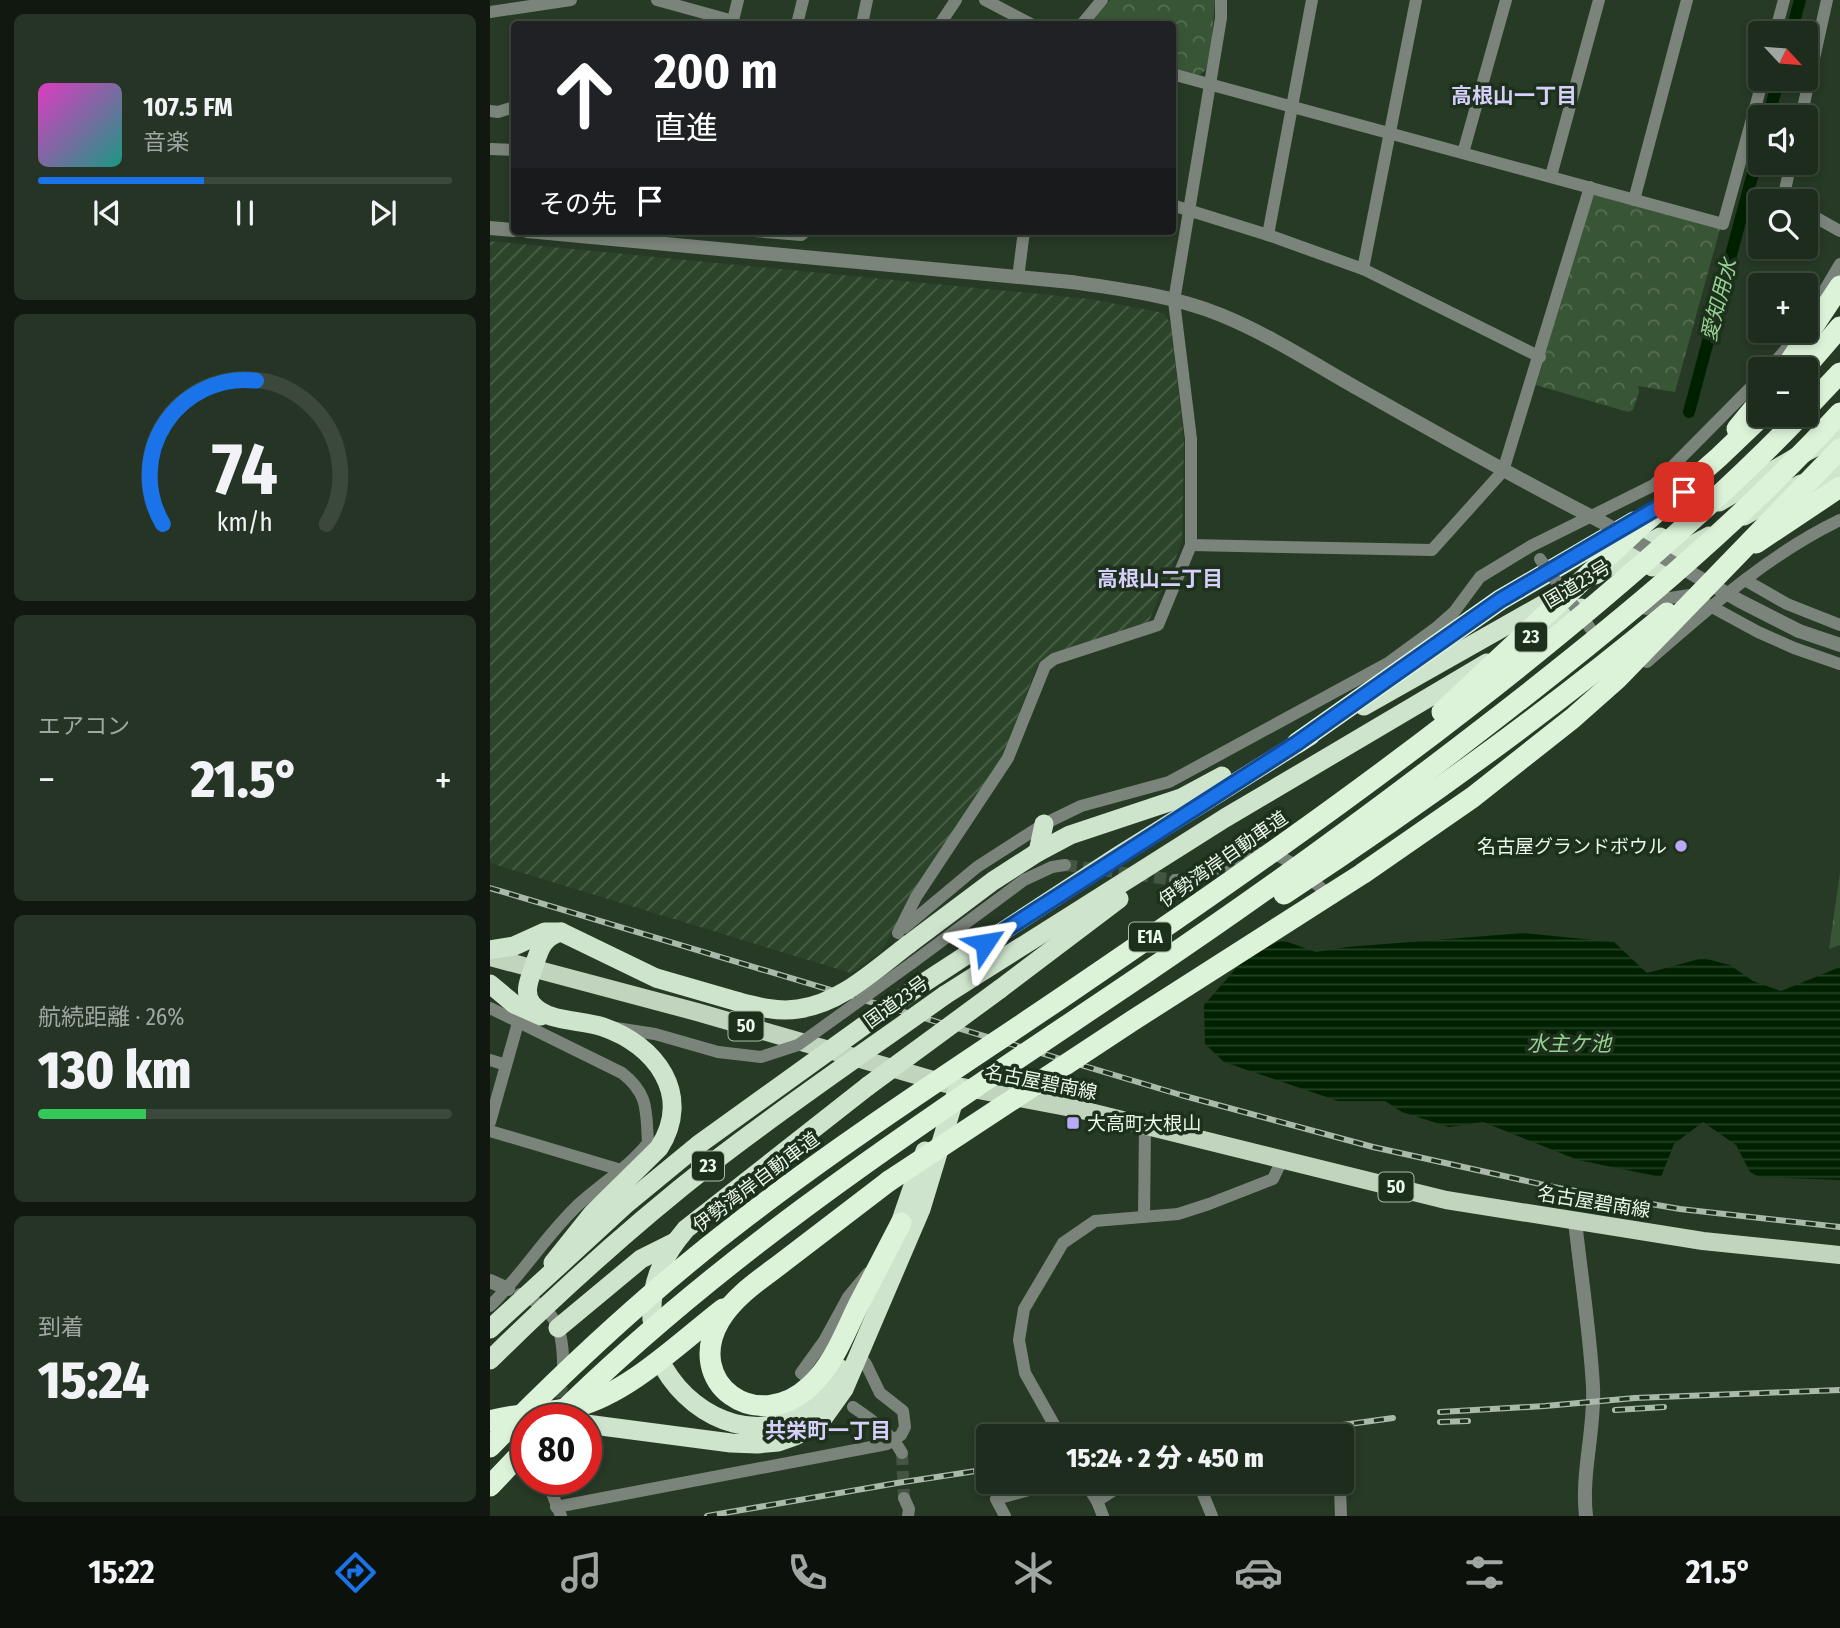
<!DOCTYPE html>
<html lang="ja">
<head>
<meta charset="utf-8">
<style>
  :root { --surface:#1d2c1c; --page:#253425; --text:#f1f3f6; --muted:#a0a7a3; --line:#3b483b; --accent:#1a73e8 }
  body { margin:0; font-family:"Fira Sans Condensed","Noto Sans JP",sans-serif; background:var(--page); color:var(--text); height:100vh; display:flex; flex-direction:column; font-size:26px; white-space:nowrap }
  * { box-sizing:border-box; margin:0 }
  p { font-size:23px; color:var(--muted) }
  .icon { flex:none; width:38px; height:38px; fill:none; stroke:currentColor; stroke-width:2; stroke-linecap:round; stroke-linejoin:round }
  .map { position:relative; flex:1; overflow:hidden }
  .sheet { display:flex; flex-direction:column; gap:14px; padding:14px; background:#10180f; width:490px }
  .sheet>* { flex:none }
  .hud { position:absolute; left:21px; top:21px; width:665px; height:214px; border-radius:7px; box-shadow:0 4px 10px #0003,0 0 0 2px var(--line); background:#202124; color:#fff; overflow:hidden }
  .needle { width:46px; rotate:116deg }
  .controls { position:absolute; left:1258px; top:21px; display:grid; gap:14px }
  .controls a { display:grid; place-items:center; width:70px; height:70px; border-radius:7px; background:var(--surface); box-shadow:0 4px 10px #0003,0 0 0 2px var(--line); font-size:35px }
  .speed { position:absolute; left:21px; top:1404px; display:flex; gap:14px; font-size:35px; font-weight:700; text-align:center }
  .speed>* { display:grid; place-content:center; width:91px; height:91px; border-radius:50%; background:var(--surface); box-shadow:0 4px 10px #0003,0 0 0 2px var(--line); line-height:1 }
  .speed .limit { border:10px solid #d22; background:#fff; color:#111 }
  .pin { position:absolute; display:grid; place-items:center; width:60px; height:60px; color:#fff; margin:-30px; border-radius:14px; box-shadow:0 4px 10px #0006 }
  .me { position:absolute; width:77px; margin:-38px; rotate:57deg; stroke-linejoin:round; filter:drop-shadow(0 0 5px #0008) }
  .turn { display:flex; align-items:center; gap:24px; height:147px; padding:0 28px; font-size:32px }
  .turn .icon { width:91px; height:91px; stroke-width:2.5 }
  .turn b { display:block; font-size:49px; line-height:60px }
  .then { display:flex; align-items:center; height:66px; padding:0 28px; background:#0003; gap:14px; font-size:26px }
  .big { font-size:52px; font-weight:800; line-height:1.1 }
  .sheet .widget { flex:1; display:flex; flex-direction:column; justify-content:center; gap:10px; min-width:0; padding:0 24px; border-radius:10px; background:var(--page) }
  .sheet .dial { align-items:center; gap:0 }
  .dial svg { height:182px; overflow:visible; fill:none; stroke:var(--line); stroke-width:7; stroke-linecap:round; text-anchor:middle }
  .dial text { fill:var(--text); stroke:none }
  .song { display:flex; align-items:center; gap:21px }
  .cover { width:84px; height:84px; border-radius:10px; background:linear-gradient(135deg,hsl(310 70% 55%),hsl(170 70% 35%)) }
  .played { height:7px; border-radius:4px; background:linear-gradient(90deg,var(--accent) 40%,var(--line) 40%) }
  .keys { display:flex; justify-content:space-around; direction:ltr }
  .heat { display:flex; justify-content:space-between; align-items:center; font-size:38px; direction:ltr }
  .charge { height:10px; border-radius:5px; background:linear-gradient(90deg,#34c759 26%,var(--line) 0) }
  .trip { position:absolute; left:486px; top:1424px; width:378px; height:70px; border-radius:7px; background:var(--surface); box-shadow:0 4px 10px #0003,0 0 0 2px var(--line); font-weight:800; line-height:70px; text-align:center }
  .tab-bar { display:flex; height:112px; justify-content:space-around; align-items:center; background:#0c120b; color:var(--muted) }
  .tab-bar .icon { width:49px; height:49px }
  .tab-bar .current { color:var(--accent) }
  .tab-bar b { font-size:32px; color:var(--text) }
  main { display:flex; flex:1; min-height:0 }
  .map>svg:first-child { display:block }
  .industrial { fill:url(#industrial-furrows) }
  .forest { fill:url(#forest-crowns) }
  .water { fill:url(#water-rules) }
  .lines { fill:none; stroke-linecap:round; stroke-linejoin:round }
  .canal { stroke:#002100; stroke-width:12 }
  .minor-tunnel { stroke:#445643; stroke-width:12; stroke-dasharray:12 6; stroke-linecap:butt }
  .minor { stroke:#7b847a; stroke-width:12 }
  .tertiary { stroke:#7b847a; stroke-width:14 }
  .primary { stroke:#c0d4be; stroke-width:18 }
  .trunk { stroke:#cee4cc; stroke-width:19 }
  .motorway { stroke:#dcf3d9; stroke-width:21 }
  .rail-casing { stroke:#abb9aa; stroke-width:6 }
  .rail { stroke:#1d301c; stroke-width:3.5; stroke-dasharray:10; stroke-linecap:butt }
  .minor-bridge { stroke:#7b847a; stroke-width:12 }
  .tertiary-bridge { stroke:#7b847a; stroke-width:14 }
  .trunk-bridge { stroke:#cee4cc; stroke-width:19 }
  .motorway-bridge { stroke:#dcf3d9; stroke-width:21 }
  .route-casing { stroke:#114b97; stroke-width:18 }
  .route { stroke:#1a73e8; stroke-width:12 }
  .poi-dot { fill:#b9aaf7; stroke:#1d301c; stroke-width:2.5 }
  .labels { text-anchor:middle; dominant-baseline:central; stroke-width:7; stroke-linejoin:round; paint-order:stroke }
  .shield { fill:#1d301c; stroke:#adbbac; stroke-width:2 }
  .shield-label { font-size:18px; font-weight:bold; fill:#ebf7ea }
  .street-label { font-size:19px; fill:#ebf7ea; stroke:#1d301c }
  .poi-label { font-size:19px; fill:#ebf7ea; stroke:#1d301c; text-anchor:end }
  .neighbourhood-label { font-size:21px; font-weight:bold; fill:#d7d0fc; stroke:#1d301c }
  .water-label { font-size:21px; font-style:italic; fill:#98d093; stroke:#1d301c }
</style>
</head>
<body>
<main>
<section class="sheet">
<div class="widget">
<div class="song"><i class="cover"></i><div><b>107.5 FM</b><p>音楽</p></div></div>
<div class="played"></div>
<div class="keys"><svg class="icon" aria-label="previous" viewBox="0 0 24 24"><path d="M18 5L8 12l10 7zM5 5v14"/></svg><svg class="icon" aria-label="pause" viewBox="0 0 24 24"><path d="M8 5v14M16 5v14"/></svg><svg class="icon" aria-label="next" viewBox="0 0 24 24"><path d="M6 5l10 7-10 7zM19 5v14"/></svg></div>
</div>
<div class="widget dial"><svg viewBox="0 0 100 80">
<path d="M14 69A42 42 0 1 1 86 69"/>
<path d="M14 69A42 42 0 0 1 55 6" stroke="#1a73e8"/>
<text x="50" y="56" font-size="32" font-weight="700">74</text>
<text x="50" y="72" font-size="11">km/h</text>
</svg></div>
<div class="widget"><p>エアコン</p>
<div class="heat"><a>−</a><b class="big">21.5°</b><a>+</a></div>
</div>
<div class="widget"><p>航続距離 · 26%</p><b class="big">130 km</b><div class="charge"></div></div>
<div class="widget"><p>到着</p><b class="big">15:24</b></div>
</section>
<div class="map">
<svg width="1350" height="1516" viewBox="0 0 1350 1516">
  <defs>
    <pattern id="industrial-furrows" width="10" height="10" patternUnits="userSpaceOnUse" patternTransform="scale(1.75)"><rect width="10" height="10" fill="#2c442a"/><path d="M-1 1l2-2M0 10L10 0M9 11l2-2" fill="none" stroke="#4b6049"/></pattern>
    <pattern id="forest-crowns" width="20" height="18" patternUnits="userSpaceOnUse" patternTransform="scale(1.75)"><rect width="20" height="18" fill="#385635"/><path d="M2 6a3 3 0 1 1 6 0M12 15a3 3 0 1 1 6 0" fill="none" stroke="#556f52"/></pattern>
    <pattern id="water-rules" width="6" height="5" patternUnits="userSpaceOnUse" patternTransform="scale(1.75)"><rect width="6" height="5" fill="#002100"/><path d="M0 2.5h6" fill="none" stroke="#254225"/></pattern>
  </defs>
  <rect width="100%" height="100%" fill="#273a26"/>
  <polygon class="industrial" points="0,241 600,299 674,313 681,325 694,442 692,543 657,626 567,656 547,666 512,759 435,875 391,952 361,973 0,863"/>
  <g class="forest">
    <polygon points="620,0 725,0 722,37 716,70 707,76 683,69 682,24 600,24"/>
    <polygon points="1105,195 1230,229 1185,392 1148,386 1149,392 1143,410 1138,412 1046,385 1102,197"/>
    <polygon points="1350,873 1350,945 1339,949"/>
  </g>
  <polygon class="water" points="1033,933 1124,942 1157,973 1213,958 1240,965 1263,981 1291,991 1350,967 1350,1180 1269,1177 1260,1172 1246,1145 1213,1122 1184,1144 1171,1177 1088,1160 993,1122 959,1127 912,1112 895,1101 848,1101 734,1062 715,1044 714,1005 756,957 792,940 826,952 857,947"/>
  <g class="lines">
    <g class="canal">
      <polyline points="1301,33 1310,0"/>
      <polyline points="1278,117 1289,79"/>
      <polyline points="1199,412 1270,147"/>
    </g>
    <g class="minor-tunnel">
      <polyline points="575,865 685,880"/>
      <polyline points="68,1416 72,1385"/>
      <polyline points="412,1453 414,1498"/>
    </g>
    <g class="minor">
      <polyline points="167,0 236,19 244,24"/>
      <polyline points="495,0 541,24"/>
      <polyline points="0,12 81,0"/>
      <polyline points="242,24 248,0"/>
      <polyline points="307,24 313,0"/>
      <polyline points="372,24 377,0"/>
      <polyline points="450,24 466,0"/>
      <polyline points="592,24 612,0"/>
      <polyline points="1285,33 1294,0"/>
      <polyline points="682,74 1233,224 1273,79"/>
      <polyline points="0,111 8,112 24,107"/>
      <polyline points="1311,117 1337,0"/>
      <polyline points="0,149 24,150"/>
      <polyline points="973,153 1016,0"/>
      <polyline points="1061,176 1109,0"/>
      <polyline points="1144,200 1197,0"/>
      <polyline points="1297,201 1293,199 1301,163"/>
      <polyline points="682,205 778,235 873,269 1050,357"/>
      <polyline points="1316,212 1350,231"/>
      <polyline points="265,231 311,235 316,231"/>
      <polyline points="778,235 822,0"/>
      <polyline points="873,269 926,0"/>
      <polyline points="528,278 534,231"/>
      <polyline points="1327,303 1350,264"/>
      <polyline points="1279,369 1304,340"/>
      <polyline points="701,545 942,550 1013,471 1100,187"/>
      <polyline points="1255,580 1297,604 1350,625"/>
      <polyline points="1156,609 1167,600 1200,595 1268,632 1304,648 1350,664"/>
      <path d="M1157,662C1217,610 1277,555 1350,520"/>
      <polyline points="685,880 701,879 765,853 785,854 800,862 843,898"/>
      <polyline points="414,928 487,867 554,824 591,806 679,782 898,663 947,627 964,612 990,577 1041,546 1164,485 1270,378"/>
      <polyline points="408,933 426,897 518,758 555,666 564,659 668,625 701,545 701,439 684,301 731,18 731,0"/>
      <polyline points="422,963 534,880 562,867 575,865"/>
      <path d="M0,1008L132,1073C159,1094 156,1111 158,1143C139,1167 112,1183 89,1204C56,1235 32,1275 0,1306"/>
      <polyline points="126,1028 165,1034 228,1052"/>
      <polyline points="0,1060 16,1065"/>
      <polyline points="0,1122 28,1023"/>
      <polyline points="0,1131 131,1170"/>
      <polyline points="654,1217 655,1126"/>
      <path d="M30,1294C70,1310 74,1334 73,1375"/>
      <polyline points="317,1377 311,1373 334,1341 358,1297 378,1273"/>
      <path d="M363,1407C382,1420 400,1432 412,1453"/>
      <polyline points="571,1437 535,1373 529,1340 534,1309 573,1243 605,1221 688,1214 719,1204 783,1179 792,1160"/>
      <polyline points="61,1479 62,1493 71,1516"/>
      <polyline points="595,1482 607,1501 613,1516"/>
      <polyline points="708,1482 722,1516"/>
      <polyline points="761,1482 850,1489 851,1516"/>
      <polyline points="414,1498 419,1509 418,1516"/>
      <polyline points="607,1501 637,1482"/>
      <polyline points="66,1507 397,1444 411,1435 415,1427 413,1411 390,1393 376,1364 369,1356"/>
      <polyline points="515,1516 506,1499 569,1482"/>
    </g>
    <g class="tertiary">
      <polyline points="0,228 24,230"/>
      <path d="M37,231L581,282C631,289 684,296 731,315C780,335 826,365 872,391C950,435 1029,480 1110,521"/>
      <polyline points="1309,631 1350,645"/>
      <path d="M1085,1221C1091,1276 1100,1332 1103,1387C1105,1430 1091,1473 1096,1516"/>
      <polyline points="0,1281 18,1289"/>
    </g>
    <polyline class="primary" points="0,957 207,1012 457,1084 592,1110 956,1200 1213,1241 1350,1255"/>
    <g class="trunk">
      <polyline points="1313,489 1350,472"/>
      <polyline points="1229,502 1308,456 1350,434"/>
      <polyline points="1254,516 1311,484"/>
      <polyline points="1162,567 1219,536"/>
      <polyline points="1105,575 1170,537"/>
      <polyline points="1035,641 1091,608"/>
      <polyline points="874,706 1070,595"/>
      <polyline points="548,852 554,824"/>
      <polyline points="419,944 503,881 548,852 580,835 691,798 732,776"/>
      <polyline points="0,950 24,946 55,932 71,932 166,978 249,1002"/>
      <polyline points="0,984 24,1004 51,1016"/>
      <polyline points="429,986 628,856 820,736"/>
      <polyline points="510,989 629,899"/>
      <polyline points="455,995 735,818 997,663"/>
      <polyline points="405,1238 435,1151"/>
      <path d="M63,1263L103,1213L169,1148C203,1095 166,1045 113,1027C91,1019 58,1023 42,1004C32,992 41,976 45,963C50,947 54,937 71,932"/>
      <path d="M162,1320C160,1283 172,1257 196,1229L378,1086"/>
      <polyline points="68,1328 151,1259 185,1242"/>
      <path d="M174,1368C206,1423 278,1450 329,1400C338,1391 344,1380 351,1369"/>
      <polyline points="96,1424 241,1443 267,1444 288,1442 305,1436 321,1428 334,1417 354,1389 431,1209 468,1087"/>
    </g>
    <g class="motorway">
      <polyline points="1295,369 1350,286"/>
      <polyline points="1314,369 1350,327"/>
      <polyline points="1316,409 1350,373"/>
      <polyline points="1247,429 1270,401"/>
      <polyline points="1266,543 1350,487"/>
      <polyline points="807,743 1010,600 1144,522"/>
      <path d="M399,1181C365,1207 331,1233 297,1259C274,1277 246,1294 230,1320C193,1383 267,1436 320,1386C344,1364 355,1332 369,1304C383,1277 397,1250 411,1223"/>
      <path d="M0,1421C27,1413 57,1414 85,1407C139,1393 189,1343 233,1309"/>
      <polyline points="0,1486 37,1447"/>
    </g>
    <g class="rail-casing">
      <g id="rail">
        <polyline points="0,888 691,1095 883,1147 1068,1188 1190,1209 1350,1227"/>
        <polyline points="1125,1410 1174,1407"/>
        <polyline points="950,1412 1055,1406 1145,1398 1350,1390"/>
        <polyline points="950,1422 978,1421"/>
        <polyline points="765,1437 903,1418"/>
        <polyline points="217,1516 407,1483 499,1469"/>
      </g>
    </g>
    <use href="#rail" class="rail"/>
    <g class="minor-bridge">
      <polyline points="1050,559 1100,628"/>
      <polyline points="228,1052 271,1057 308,1045 422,963"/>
    </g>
    <polyline class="tertiary-bridge" points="1110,521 1250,601 1309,631"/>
    <g class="trunk-bridge">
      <path d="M249,1002C268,1007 288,1012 308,1009C350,1004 386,969 419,944"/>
      <polyline points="378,1086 510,989"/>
      <polyline points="0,1329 135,1205 208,1145 429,986"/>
      <path d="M0,1360C71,1290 144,1224 222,1163C298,1104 377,1051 455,995"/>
    </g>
    <g class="motorway-bridge">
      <polyline points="952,712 1143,533 1229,457 1273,415"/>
      <path d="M794,894C926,807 1056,714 1177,613"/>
      <polyline points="399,1181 645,1019 872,874 983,797 1083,718 1127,679 1350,449"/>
      <path d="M65,1419C243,1242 454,1109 661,969C777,891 889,809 1000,723C1123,628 1245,528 1350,413"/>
      <path d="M0,1447C80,1365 164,1287 256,1217C360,1137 471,1066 580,992C761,869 940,744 1107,603C1178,543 1247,482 1311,415"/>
    </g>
  </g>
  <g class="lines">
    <g class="route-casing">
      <polyline id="route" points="495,943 807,743 1010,600 1194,492"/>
    </g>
    <use href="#route" class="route"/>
  </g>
  <g class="poi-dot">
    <circle cx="1191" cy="846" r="7"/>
    <rect x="576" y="1116" width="14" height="14" rx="3.5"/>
  </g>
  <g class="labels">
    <g class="shield">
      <rect x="1025" y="622.5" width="32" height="29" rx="5"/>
      <rect x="639" y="922.5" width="42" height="29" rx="5"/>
      <rect x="238.5" y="1011.5" width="35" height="29" rx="5"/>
      <rect x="202" y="1151.5" width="32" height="29" rx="5"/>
      <rect x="888.5" y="1172.5" width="35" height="29" rx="5"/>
    </g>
    <g class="shield-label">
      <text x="1041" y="637">23</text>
      <text x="660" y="937">E1A</text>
      <text x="256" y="1026">50</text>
      <text x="218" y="1166">23</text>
      <text x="906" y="1187">50</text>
    </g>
    <g class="street-label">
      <text transform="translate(1087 584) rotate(-31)">国道23号</text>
      <text transform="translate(733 859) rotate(-35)">伊勢湾岸自動車道</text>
      <text transform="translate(406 1002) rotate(-36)">国道23号</text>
      <text transform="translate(551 1082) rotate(11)">名古屋碧南線</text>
      <text transform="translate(266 1182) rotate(-37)">伊勢湾岸自動車道</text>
      <text transform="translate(1104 1202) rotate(9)">名古屋碧南線</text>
    </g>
    <g class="poi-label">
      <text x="1177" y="846">名古屋グランドボウル</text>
      <text x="597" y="1123" text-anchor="start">大高町大根山</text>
    </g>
    <g class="neighbourhood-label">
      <text x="1024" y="96">高根山一丁目</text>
      <text x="670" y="579">高根山二丁目</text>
      <text x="338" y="1431">共栄町一丁目</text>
    </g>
    <g class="water-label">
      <text transform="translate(1229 300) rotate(-75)">愛知用水</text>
      <text x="1079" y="1044">水主ケ池</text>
    </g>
  </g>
</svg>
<div class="controls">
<a><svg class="needle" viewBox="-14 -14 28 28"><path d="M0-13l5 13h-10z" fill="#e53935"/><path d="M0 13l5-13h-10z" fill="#a0a7a3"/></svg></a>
<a><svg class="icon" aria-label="sound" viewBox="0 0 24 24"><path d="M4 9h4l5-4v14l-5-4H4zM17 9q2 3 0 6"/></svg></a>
<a><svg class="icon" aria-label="search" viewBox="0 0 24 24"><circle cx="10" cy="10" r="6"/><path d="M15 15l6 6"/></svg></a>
<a>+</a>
<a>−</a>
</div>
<div class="speed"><div class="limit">80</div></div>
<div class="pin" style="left:1194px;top:492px;background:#d93025"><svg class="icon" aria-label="arrive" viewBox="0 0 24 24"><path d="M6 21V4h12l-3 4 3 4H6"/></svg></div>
<svg class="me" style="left:495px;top:943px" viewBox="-20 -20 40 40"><path d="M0-17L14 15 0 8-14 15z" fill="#1a73e8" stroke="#fff" stroke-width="4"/></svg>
<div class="trip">15:24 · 2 分 · 450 m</div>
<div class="hud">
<div class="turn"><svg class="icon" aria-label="ahead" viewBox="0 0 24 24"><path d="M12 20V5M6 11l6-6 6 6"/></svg><div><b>200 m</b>直進</div></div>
<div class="then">その先<svg class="icon" aria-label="arrive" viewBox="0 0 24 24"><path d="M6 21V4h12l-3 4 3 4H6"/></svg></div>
</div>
</div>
</main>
<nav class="tab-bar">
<b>15:22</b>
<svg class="icon current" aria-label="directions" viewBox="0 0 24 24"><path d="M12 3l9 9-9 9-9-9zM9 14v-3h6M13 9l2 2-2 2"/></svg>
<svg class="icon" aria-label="music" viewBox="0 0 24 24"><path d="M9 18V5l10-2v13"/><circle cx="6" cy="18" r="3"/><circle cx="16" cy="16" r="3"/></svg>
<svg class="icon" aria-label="phone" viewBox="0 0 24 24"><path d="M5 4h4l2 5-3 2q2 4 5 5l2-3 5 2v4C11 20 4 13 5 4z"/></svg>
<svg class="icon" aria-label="climate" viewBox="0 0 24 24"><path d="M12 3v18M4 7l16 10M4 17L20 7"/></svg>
<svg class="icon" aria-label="car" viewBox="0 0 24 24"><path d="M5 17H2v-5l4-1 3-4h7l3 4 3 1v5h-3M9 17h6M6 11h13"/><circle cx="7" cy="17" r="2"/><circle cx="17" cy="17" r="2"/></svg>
<svg class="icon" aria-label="filters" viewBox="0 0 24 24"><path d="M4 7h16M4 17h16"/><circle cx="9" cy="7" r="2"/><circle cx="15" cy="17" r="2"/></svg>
<b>21.5°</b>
</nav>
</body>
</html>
